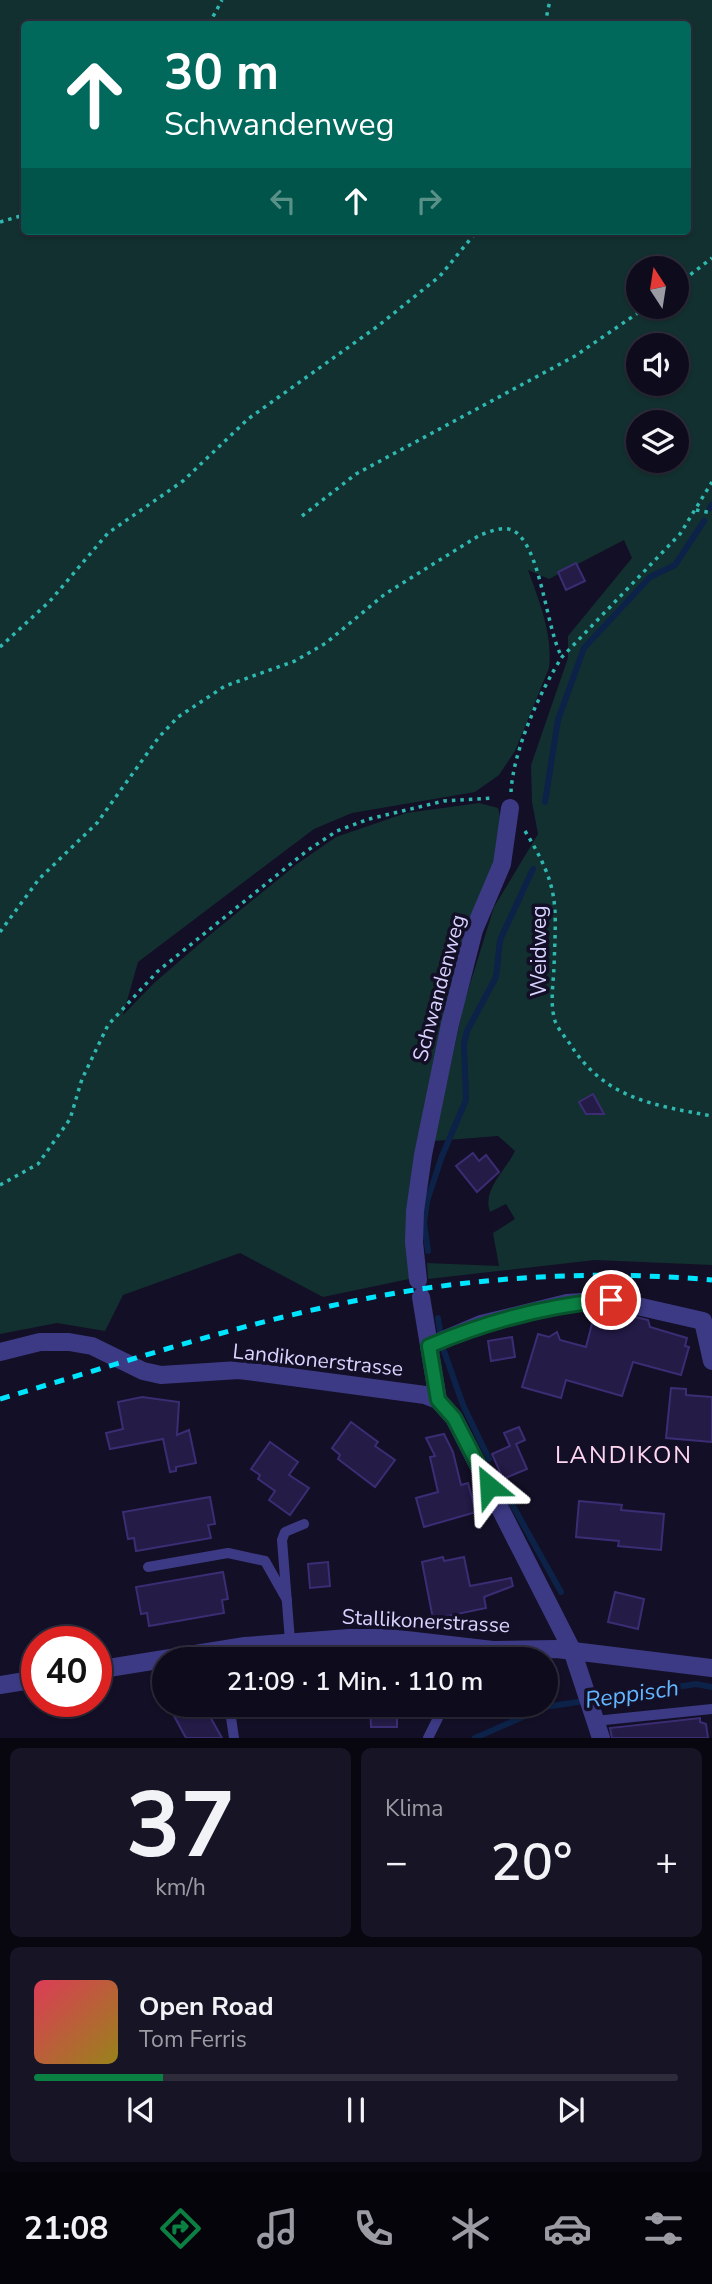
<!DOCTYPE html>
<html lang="de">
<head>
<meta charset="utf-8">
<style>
  :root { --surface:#0e0b1c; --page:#171425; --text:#f1f3f6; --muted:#9b9ba3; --line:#2e2b3b; --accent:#0b8043 }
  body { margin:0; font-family:"Nunito Sans",sans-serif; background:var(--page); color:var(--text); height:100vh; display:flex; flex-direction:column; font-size:26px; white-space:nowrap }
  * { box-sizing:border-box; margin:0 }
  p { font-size:23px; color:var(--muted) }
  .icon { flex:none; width:38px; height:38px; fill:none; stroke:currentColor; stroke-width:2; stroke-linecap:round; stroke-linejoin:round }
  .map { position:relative; height:1738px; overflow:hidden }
  .side { display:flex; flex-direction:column; gap:10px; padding:10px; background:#08060f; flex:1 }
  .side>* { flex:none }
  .guide { position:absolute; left:21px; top:21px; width:670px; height:214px; border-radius:7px; box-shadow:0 2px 5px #0004,0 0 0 2px var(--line); background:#00695c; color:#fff; overflow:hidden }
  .needle { width:46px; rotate:348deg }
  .buttons { position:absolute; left:626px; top:256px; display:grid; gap:14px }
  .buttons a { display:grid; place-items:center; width:63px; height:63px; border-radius:50%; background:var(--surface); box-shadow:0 2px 5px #0004,0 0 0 2px var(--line); font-size:35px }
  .speed { position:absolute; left:21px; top:1626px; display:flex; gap:14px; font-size:35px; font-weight:700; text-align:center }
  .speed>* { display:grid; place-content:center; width:91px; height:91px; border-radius:50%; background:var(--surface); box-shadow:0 2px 5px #0004,0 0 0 2px var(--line); line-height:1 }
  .speed .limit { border:10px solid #d22; background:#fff; color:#111 }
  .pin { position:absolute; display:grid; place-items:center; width:60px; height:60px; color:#fff; margin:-30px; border:4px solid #fff; border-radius:50%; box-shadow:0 2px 7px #0007 }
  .me { position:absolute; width:77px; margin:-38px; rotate:333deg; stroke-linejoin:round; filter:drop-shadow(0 0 5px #0008) }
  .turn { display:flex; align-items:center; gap:24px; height:147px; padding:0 28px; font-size:32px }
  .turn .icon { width:91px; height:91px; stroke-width:2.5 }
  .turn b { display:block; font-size:49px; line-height:60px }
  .lanes { display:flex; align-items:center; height:66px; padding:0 28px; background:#0003; justify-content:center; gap:35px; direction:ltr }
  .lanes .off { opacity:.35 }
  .big { font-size:52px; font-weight:600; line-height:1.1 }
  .side .card { flex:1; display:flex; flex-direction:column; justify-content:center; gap:10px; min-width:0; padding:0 24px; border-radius:10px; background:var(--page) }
  .side .dial { align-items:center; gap:0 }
  .dial b { font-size:91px; line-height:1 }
  .song { display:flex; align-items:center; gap:21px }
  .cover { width:84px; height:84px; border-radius:10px; background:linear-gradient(135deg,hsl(350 70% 55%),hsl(50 70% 35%)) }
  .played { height:7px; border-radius:4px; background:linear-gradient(90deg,var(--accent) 20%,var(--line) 20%) }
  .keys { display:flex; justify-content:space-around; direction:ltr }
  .heat { display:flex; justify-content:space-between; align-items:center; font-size:38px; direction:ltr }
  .side .tiles { flex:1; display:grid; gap:10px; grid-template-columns:1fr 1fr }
  .card:last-child { grid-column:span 2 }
  .trip { position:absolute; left:152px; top:1647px; width:406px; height:70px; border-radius:35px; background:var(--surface); box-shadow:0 2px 5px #0004,0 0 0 2px var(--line); font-weight:600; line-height:70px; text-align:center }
  .tab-bar { display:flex; height:112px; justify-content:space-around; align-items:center; background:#06040b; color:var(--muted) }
  .tab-bar .icon { width:49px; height:49px }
  .tab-bar .selected { color:var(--accent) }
  .tab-bar b { font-size:32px; color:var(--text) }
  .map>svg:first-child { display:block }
  .green { fill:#12302f; fill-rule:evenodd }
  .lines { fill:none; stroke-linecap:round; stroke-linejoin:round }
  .stream { stroke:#0c2248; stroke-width:6 }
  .building { fill:#241b47; stroke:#3b2d73; stroke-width:2 }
  .path { stroke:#2fb8b0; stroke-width:3.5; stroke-dasharray:3.5 5; stroke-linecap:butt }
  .service { stroke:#3d3a85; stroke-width:10 }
  .minor { stroke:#3d3a85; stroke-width:18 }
  .tertiary { stroke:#3d3a85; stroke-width:18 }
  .rail { stroke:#00e5ff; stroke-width:5; stroke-dasharray:10 9; stroke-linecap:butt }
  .route-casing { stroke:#07532c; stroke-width:18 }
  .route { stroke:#0b8043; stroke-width:12 }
  .labels { text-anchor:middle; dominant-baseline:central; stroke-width:7; stroke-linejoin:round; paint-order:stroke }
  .street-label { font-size:21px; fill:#d9d4ff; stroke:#130f26 }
  .water-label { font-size:23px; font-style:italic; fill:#62b6ff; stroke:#130f26 }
  .quarter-label { font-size:24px; letter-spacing:2px; fill:#ffd6f0; stroke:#130f26 }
</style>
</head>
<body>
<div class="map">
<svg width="712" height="1738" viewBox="0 0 712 1738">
  <rect width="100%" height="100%" fill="#130f26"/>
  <path class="green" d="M0,0H712V1265L595,1260L428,1279L427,1263L499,1266L493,1233L515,1219L506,1204L490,1212C482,1189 505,1172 515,1151L498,1136L434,1141L464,1003L494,907L538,834L532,802L531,765L568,658V636L632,558L624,540L549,579L528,570C539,601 553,634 549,668L515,751L499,775L475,792L352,813L314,829L138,962L123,1015L154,983L211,934L297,864L336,837L406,813L479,803L498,808C508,843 490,877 475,908L409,1279L323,1297L240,1253L123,1295L105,1331L57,1323L0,1334ZM24,24H688V231H24ZM639,268H677V306H639ZM639,345H677V383H639ZM639,422H677V460H639Z"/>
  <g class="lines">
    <g class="stream">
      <polyline points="710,508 712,505"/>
      <polyline points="545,802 558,720 584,648 650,577 675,565 704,521"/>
      <polyline points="428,1251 424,1223 427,1201 442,1156 466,1100 464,1044 467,1031 496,977 500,940 533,869"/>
      <polyline points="438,1318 440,1331"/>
      <polyline points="444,1351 463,1405 489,1459"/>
      <polyline points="503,1488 561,1592"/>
      <polyline points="546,1704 553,1677"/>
      <polyline points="475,1738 545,1707 696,1684 712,1687"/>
    </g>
  </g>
  <g class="building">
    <polygon points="576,563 585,581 566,590 558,572"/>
    <polygon points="593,1094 604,1114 586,1114 579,1102"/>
    <polygon points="473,1153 479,1161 486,1155 499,1172 477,1192 456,1166"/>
    <polygon points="610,1311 648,1320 650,1327 687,1338 685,1346 689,1347 681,1375 633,1362 622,1396 566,1380 561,1398 522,1387 538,1334 549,1337 557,1332 560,1340 586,1347 595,1312"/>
    <polygon points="512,1337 515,1357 491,1361 488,1341"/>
    <polygon points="671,1388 686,1389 686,1395 712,1397 712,1442 666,1438"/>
    <polygon points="142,1397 179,1402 177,1435 189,1430 196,1463 176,1467 176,1471 170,1472 163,1439 110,1449 106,1433 123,1429 118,1402"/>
    <polygon points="351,1422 378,1442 375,1446 395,1460 375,1487 338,1459 340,1455 332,1448"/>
    <polygon points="519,1427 525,1440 516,1444 527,1469 503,1479 492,1454 510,1446 504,1433"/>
    <polygon points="444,1434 453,1452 461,1485 468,1483 476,1512 424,1527 416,1498 438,1492 430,1457 435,1456 426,1438"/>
    <polygon points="270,1442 298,1462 289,1475 309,1488 290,1515 269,1500 275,1491 258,1479 260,1475 251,1469"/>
    <polygon points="210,1497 215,1524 208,1525 211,1538 136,1551 134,1538 128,1539 123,1512"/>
    <polygon points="579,1501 622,1505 621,1510 664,1514 661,1550 618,1546 619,1541 576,1537"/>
    <polygon points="443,1557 444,1561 464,1557 470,1586 511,1578 513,1586 484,1597 486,1608 433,1619 422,1562"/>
    <polygon points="328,1562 330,1586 310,1588 308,1564"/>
    <polygon points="223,1572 228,1599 222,1600 224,1613 149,1626 147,1613 141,1614 136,1587"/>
    <polygon points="615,1592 644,1599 638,1629 608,1622"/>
    <polygon points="190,1704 203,1704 222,1738 186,1738 173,1714"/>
    <polygon points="370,1704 397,1704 397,1727 371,1727"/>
    <polygon points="700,1718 700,1722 706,1724 708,1738 612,1738 610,1728"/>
  </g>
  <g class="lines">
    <g class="path">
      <polyline points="209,24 222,0"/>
      <polyline points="545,24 550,0"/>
      <polyline points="0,222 24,215"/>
      <polyline points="677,285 712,258"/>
      <polyline points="696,510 712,513"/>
      <polyline points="302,516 356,474 575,356 648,306"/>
      <polyline points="0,647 50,601 108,533 183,481 248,419 378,326 440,276 477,231"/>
      <path d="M511,792C513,751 540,691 562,657L680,534L712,482"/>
      <path d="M525,831C560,888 556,903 554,968C553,985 550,1005 555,1021C558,1029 565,1037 570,1044C605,1099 653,1105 712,1116"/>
      <path d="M0,932L39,879L97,823L159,737L178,717L225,686L295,661L326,643L385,594L480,535C489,532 502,526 512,530C541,543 546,630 562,657"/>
      <polyline points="0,1185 38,1164 70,1119 82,1079 108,1025 158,971 308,850 337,831 369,819 444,801 494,798"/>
    </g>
    <g class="service">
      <polyline points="148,1567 228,1553 265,1561 287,1600"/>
      <polyline points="290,1641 282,1540 285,1532 304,1524"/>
      <polyline points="229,1704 234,1738"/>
      <polyline points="595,1721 712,1709"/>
      <polyline points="428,1738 445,1704"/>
    </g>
    <g class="minor">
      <polyline points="418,1280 414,1242 415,1211 423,1155 450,1024 474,930 502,864 510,808"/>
      <polyline points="421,1297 438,1400"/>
      <polyline points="429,1346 481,1324 567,1303 611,1300 703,1321 712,1361"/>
    </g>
    <g class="tertiary">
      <polyline points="0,1352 40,1342 69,1342 92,1346 143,1371 161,1375 239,1370 425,1395 438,1400 454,1418 572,1650 601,1738"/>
      <polyline points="96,1670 245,1646 349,1638 389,1638 493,1650 557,1649 712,1668"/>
      <polyline points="0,1685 37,1679"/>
    </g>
    <path class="rail" d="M0,1399C122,1363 244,1322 369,1298C481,1276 598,1270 712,1280"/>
  </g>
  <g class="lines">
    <g class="route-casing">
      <path id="route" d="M489,1486L454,1418L438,1400L429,1346C488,1321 547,1305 611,1300"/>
    </g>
    <use href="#route" class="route"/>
  </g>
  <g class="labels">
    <g class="street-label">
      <text transform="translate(539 951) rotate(-90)">Weidweg</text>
      <text transform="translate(439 988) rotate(-75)">Schwandenweg</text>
      <text transform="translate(318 1360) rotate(6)">Landikonerstrasse</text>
      <text transform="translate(426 1621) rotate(3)">Stallikonerstrasse</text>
    </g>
    <g class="water-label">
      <text transform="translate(632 1694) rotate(-8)">Reppisch</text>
    </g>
    <g class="quarter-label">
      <text x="624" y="1455">LANDIKON</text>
    </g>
  </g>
</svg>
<div class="buttons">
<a><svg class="needle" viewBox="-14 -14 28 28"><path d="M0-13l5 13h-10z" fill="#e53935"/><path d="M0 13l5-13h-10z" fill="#9b9ba3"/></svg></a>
<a><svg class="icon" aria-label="sound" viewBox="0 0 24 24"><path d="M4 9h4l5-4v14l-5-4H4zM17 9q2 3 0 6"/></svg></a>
<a><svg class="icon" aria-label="layers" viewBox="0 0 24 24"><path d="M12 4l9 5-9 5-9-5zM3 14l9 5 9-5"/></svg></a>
</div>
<div class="speed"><div class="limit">40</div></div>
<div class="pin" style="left:611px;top:1300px;background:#d93025"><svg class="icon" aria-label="arrive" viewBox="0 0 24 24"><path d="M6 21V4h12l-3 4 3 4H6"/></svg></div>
<svg class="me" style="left:489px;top:1486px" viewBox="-20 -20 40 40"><path d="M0-17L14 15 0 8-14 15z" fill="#0b8043" stroke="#fff" stroke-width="4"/></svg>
<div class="trip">21:09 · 1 Min. · 110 m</div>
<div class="guide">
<div class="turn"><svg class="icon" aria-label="ahead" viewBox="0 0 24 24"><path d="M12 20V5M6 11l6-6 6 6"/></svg><div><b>30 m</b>Schwandenweg</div></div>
<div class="lanes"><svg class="icon off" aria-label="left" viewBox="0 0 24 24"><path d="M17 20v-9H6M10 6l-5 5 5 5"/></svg><svg class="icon" aria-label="ahead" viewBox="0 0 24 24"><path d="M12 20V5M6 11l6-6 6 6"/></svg><svg class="icon off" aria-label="right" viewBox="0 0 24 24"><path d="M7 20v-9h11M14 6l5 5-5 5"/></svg></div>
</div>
</div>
<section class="side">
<div class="tiles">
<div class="card dial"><b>37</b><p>km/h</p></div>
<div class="card"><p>Klima</p>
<div class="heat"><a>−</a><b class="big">20°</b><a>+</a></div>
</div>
<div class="card">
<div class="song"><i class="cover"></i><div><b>Open Road</b><p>Tom Ferris</p></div></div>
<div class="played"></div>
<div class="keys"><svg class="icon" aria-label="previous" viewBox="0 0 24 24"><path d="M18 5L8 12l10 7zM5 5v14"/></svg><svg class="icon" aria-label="pause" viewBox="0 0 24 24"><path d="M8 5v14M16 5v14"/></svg><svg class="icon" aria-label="next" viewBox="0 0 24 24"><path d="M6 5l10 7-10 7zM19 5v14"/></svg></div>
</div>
</div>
</section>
<nav class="tab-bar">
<b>21:08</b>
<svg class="icon selected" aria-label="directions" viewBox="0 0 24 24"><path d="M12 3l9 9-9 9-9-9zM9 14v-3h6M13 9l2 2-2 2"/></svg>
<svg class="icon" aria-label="music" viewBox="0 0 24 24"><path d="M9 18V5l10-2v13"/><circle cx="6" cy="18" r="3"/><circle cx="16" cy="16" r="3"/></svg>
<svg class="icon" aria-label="phone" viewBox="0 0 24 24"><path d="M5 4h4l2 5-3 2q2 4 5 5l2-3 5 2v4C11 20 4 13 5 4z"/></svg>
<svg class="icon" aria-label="climate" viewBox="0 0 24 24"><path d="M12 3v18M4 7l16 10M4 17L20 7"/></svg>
<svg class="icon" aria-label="car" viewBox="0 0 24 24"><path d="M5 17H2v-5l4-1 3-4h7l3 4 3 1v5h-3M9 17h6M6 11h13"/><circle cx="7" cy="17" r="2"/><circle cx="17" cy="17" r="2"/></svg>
<svg class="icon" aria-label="filters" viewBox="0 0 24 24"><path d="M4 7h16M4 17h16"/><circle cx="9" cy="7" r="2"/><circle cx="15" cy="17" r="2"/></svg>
</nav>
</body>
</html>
